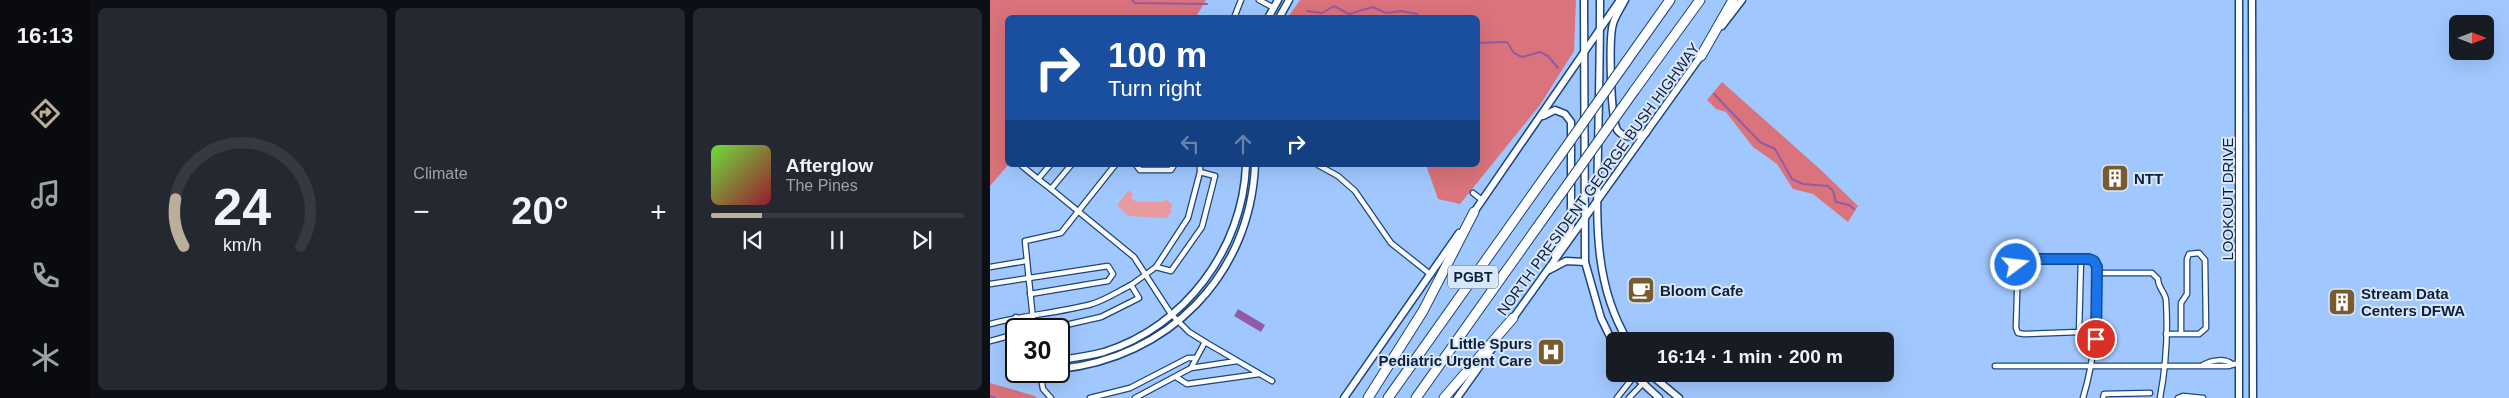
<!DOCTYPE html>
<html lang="en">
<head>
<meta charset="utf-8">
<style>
  :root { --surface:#171b24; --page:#242831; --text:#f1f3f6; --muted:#9ea1a6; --line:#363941; --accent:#bbaf9c }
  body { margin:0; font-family:Helvetica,sans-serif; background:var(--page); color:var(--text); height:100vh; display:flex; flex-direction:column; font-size:19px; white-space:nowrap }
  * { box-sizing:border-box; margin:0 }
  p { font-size:16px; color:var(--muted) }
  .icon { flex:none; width:28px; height:28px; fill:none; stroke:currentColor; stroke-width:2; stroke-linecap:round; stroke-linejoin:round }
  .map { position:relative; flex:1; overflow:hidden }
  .panel { display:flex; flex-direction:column; gap:8px; padding:8px; background:#0d0f14; width:900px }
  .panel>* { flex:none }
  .hud { position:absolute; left:15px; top:15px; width:475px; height:152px; border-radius:8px; box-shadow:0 5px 20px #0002; background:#1a4fa0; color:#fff; overflow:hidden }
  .needle { width:32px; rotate:90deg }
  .controls { position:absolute; left:1459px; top:15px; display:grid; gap:10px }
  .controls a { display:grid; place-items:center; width:45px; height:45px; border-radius:8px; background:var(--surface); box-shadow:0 5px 20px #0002; font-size:25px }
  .speed { position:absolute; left:15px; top:318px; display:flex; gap:10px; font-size:25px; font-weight:700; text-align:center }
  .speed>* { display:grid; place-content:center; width:65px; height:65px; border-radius:50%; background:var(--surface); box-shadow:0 5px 20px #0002; line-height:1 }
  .speed .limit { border:2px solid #111; border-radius:8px; background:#fff; color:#111 }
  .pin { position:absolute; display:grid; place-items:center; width:42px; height:42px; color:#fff; margin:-21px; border:2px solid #fff; border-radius:50%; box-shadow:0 1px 5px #0007 }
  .me { position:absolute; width:55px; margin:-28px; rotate:75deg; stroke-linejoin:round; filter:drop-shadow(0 0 4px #0008) }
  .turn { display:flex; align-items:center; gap:18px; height:105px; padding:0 20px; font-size:22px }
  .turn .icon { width:65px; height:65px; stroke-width:2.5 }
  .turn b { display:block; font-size:35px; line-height:42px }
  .lanes { display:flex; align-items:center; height:48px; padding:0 20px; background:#0003; justify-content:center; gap:25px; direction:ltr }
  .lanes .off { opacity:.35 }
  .big { font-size:38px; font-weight:800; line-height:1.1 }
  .panel .card { flex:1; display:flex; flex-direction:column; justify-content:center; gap:8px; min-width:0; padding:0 18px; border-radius:8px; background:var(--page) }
  .panel .dial { align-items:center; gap:0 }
  .dial svg { height:130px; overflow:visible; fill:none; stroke:var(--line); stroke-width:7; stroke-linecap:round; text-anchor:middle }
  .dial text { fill:var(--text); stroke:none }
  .song { display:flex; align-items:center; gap:15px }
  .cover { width:60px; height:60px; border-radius:8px; background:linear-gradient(135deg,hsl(100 70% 55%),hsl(350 70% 35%)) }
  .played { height:5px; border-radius:2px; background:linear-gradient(90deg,var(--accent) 20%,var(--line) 20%) }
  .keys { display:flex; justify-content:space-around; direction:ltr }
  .heat { display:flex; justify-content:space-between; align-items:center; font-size:28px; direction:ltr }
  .panel .tiles { flex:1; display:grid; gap:8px; grid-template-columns:repeat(3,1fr) }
  .trip { position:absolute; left:616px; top:332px; width:288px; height:50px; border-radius:8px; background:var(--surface); box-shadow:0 5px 20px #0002; font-weight:800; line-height:50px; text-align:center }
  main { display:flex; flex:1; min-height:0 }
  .tabs { display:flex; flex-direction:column; width:90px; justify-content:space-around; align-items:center; background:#090b0e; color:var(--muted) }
  .tabs .icon { width:35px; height:35px }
  .tabs .active { color:var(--accent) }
  .tabs b { font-size:22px; color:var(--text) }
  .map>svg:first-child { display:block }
  .green { fill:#e79b9e }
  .forest { fill:#da737b }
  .water { fill:#935ba7 }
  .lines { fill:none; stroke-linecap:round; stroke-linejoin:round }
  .stream { stroke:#935ba7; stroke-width:2 }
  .street-casing { stroke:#1a4680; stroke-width:7 }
  .secondary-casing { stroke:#1a4680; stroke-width:9 }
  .highway-casing { stroke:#1a4680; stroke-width:11 }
  .street { stroke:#fff; stroke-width:4.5 }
  .secondary { stroke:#fff; stroke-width:6 }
  .highway { stroke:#fff; stroke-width:9 }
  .highway-bridge-casing { stroke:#1a4680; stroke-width:11; stroke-linecap:butt }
  .highway-bridge { stroke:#fff; stroke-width:9 }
  .route-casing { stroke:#114b97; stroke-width:12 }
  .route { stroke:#1a73e8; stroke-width:9 }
  .labels { text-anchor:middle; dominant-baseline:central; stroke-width:4; stroke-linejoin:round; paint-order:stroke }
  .shield { fill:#d8e7fc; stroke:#4a5b74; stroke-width:1 }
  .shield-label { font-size:14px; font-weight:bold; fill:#0d1f39 }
  .poi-label { font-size:15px; font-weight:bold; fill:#0d1f39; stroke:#d8e7fc; text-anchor:start }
  .street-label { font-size:15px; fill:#0d1f39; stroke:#d8e7fc }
</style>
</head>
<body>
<main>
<nav class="tabs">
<b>16:13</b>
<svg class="icon active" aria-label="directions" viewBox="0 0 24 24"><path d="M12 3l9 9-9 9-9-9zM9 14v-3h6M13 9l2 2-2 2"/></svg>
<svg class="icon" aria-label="music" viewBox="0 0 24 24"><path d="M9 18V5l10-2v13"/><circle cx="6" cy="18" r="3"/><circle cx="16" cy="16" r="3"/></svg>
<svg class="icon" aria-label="phone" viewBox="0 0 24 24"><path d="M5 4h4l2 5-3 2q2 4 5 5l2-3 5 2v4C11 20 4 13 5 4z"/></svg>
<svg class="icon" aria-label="climate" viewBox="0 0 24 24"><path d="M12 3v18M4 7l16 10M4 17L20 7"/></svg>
</nav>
<section class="panel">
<div class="tiles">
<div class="card dial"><svg viewBox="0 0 100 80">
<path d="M14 69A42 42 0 1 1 86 69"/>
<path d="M14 69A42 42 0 0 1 9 40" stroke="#bbaf9c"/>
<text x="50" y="56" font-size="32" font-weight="700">24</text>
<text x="50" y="72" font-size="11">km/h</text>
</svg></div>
<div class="card"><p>Climate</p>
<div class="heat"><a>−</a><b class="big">20°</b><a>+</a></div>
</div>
<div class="card">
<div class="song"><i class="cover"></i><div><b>Afterglow</b><p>The Pines</p></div></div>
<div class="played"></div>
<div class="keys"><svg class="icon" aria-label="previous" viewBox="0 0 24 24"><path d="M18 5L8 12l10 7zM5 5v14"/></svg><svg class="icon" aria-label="pause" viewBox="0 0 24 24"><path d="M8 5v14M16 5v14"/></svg><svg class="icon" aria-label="next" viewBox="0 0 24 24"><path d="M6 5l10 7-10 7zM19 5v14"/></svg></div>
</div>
</div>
</section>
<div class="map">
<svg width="1519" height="398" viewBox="0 0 1519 398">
  <rect width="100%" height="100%" fill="#a1c8fe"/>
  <polygon class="green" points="139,190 143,194 141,197 146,202 173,202 176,199 183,206 180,209 182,212 176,218 138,216 127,205"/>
  <g class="forest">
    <polygon points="0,0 216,0 206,17 18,18 18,165 0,186"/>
    <polygon points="310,0 586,0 584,51 550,105 470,204 448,199 436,165 488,165 488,18 298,17"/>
    <polygon points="732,82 832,171 868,206 858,222 823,194 803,189 787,164 763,147 736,112 726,109 717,100"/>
    <polygon points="0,383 45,396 47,398 0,398"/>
  </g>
  <polygon class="water" points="248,309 275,325 271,332 244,316"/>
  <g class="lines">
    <g class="stream">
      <polyline points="142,0 145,3 217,4"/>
      <polyline points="317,11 332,13 344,6 359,14 383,7 396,13 411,11 427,14 429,18"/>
      <polyline points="488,43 517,42 524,53 532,57 550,52 558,56 568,68"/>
      <polyline points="724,94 770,142 785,149 802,179 813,184 838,186 843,191 846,202 859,205 864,209"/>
      <polyline points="0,396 5,398"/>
    </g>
    <g class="street-casing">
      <g id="street">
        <polyline points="269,0 284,8"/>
        <polyline points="244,18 251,0"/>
        <polyline points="60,165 48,179 61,189 81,165"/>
        <polyline points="146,165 150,170 181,170 184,165"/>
        <polyline points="210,165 210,172 198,218 166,267 181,271 212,227 225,176 210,172"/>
        <polyline points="328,165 348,176 365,191 401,243 440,274"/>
        <polyline points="32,166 48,179"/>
        <polyline points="61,189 144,257 181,314 199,332 215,342 201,368 145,398"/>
        <polyline points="483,193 492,200"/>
        <path d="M1091,259L1089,332L1034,334L1028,333L1026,328L1028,260L1032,259H1091C1099,259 1103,260 1107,267C1107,315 1107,351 1093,398"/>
        <polyline points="0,267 36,261"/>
        <path d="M1107,273H1162L1168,279C1168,288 1175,292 1176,300C1178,332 1176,366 1170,398"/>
        <polyline points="0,284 118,266 123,274 118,281 40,294"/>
        <polyline points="26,317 29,329"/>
        <path d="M0,324C34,315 69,313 102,304C115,300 129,291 141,285"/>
        <polyline points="44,329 35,241 71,233 125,165"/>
        <polyline points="58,329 111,317 149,298 141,285 166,267"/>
        <polyline points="1176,334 1209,334 1216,328 1215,260 1209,253 1199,254 1197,259 1197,294 1191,303 1191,334"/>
        <polyline points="0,341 26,334"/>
        <polyline points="215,342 282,381"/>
        <path d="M1213,365C1221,360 1235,358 1242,364"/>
        <polyline points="1005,366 1238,366 1249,363"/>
        <polyline points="201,368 247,361"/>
        <polyline points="50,371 53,389 61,398"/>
        <polyline points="186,377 197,384 269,374"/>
        <polyline points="100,398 140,388 198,358 205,358"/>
        <polyline points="627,398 645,375"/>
        <polyline points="639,398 661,375"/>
        <polyline points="1113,398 1114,394 1160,393"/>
        <polyline points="1188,398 1193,396 1213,398"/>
      </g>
    </g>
    <g class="secondary-casing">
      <g id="secondary">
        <polyline points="594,0 595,262 611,318 625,347"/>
        <path d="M610,0C610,50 609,99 608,149C607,215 602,282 638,341"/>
        <path d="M635,0C631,8 625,16 623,24C619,37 620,122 628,131C636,140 647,136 656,133"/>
        <polyline points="1249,0 1249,398"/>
        <polyline points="1262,0 1263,398"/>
        <polyline points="278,18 288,0"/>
        <polyline points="289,18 299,0"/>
        <polyline points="732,26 752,0"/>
        <polyline points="553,116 565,110 575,114 581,122 581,226 565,256"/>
        <polyline points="482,215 630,0"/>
        <polyline points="559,270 576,261 595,262"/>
        <polyline points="521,321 713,53"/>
        <path d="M69,360C84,358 99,356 114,352C195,327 253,248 256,165"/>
        <path d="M69,369C178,358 260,276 265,165"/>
        <polyline points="643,374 669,398"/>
        <polyline points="660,374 689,398"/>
        <polyline points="354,398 469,233"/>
        <polyline points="467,398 504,346"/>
      </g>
    </g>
    <g class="highway-casing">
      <g id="highway">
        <polyline points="711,56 743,0"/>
        <polyline points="636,62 680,0"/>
        <polyline points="644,91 710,0"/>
        <polyline points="378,398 433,311 484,212"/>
        <polyline points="398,398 569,157"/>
        <polyline points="426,398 558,212"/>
        <polyline points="454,398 523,318"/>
      </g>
    </g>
    <use href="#street" class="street"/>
    <use href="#secondary" class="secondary"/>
    <use href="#highway" class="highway"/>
    <g class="highway-bridge-casing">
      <g id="highway-bridge">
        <polyline points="569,157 636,62"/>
        <polyline points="558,212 644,91"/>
      </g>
    </g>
    <use href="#highway-bridge" class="highway-bridge"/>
  </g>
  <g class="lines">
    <g class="route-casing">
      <polyline id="route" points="1026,265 1028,260 1032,259 1099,259 1104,261 1107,267 1106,339"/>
    </g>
    <use href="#route" class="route"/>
  </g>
  <defs>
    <g id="building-square" transform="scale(1.4375)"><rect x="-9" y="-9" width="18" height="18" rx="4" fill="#785b2f" stroke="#d8e7fc"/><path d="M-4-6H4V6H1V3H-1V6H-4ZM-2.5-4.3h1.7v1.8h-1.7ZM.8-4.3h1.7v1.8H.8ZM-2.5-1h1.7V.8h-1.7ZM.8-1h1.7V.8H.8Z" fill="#fff"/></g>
    <g id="cafe-square" transform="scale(1.4375)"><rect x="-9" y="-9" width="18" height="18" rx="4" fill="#785b2f" stroke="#d8e7fc"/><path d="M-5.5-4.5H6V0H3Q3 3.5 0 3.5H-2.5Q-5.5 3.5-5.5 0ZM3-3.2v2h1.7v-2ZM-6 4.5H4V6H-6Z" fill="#fff"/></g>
    <g id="hospital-square" transform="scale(1.4375)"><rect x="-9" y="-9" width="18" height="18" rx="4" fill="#785b2f" stroke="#d8e7fc"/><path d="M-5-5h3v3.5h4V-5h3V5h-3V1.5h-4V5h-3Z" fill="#fff"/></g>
  </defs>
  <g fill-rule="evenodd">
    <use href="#building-square" x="1125" y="178"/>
    <use href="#cafe-square" x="651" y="290"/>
    <use href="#building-square" x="1352" y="302"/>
    <use href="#hospital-square" x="561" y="352"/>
  </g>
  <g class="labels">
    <rect class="shield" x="458" y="265.5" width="50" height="23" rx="4"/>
    <g class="shield-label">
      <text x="483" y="277">PGBT</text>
    </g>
    <g class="poi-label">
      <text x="1144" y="178">NTT</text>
      <text x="670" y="290">Bloom Cafe</text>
      <text x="1371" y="293">Stream Data<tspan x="1371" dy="17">Centers DFWA</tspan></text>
      <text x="542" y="343" text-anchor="end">Little Spurs<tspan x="542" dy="17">Pediatric Urgent Care</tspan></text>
    </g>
    <g class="street-label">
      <text transform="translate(608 179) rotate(-54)">NORTH PRESIDENT GEORGE BUSH HIGHWAY</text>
      <text transform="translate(1237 199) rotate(-90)">LOOKOUT DRIVE</text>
    </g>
  </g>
</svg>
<div class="controls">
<a><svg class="needle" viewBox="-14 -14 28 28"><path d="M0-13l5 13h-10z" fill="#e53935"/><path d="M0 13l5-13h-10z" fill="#9ea1a6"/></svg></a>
</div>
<div class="speed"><div class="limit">30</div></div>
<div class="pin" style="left:1106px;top:339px;background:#d93025"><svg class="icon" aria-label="arrive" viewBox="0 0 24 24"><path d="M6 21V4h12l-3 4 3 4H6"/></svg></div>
<svg class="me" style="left:1026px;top:265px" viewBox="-20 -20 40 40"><circle r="17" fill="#1a73e8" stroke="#fff" stroke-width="3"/><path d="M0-11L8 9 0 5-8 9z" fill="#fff"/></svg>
<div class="trip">16:14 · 1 min · 200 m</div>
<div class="hud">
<div class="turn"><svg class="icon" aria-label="right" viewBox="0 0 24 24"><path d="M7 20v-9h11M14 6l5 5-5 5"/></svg><div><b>100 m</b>Turn right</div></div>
<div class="lanes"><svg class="icon off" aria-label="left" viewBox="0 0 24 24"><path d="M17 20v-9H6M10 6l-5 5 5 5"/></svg><svg class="icon off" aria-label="ahead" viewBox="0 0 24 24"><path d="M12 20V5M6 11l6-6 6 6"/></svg><svg class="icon" aria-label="right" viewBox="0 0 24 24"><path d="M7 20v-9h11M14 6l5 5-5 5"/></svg></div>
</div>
</div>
</main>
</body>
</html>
